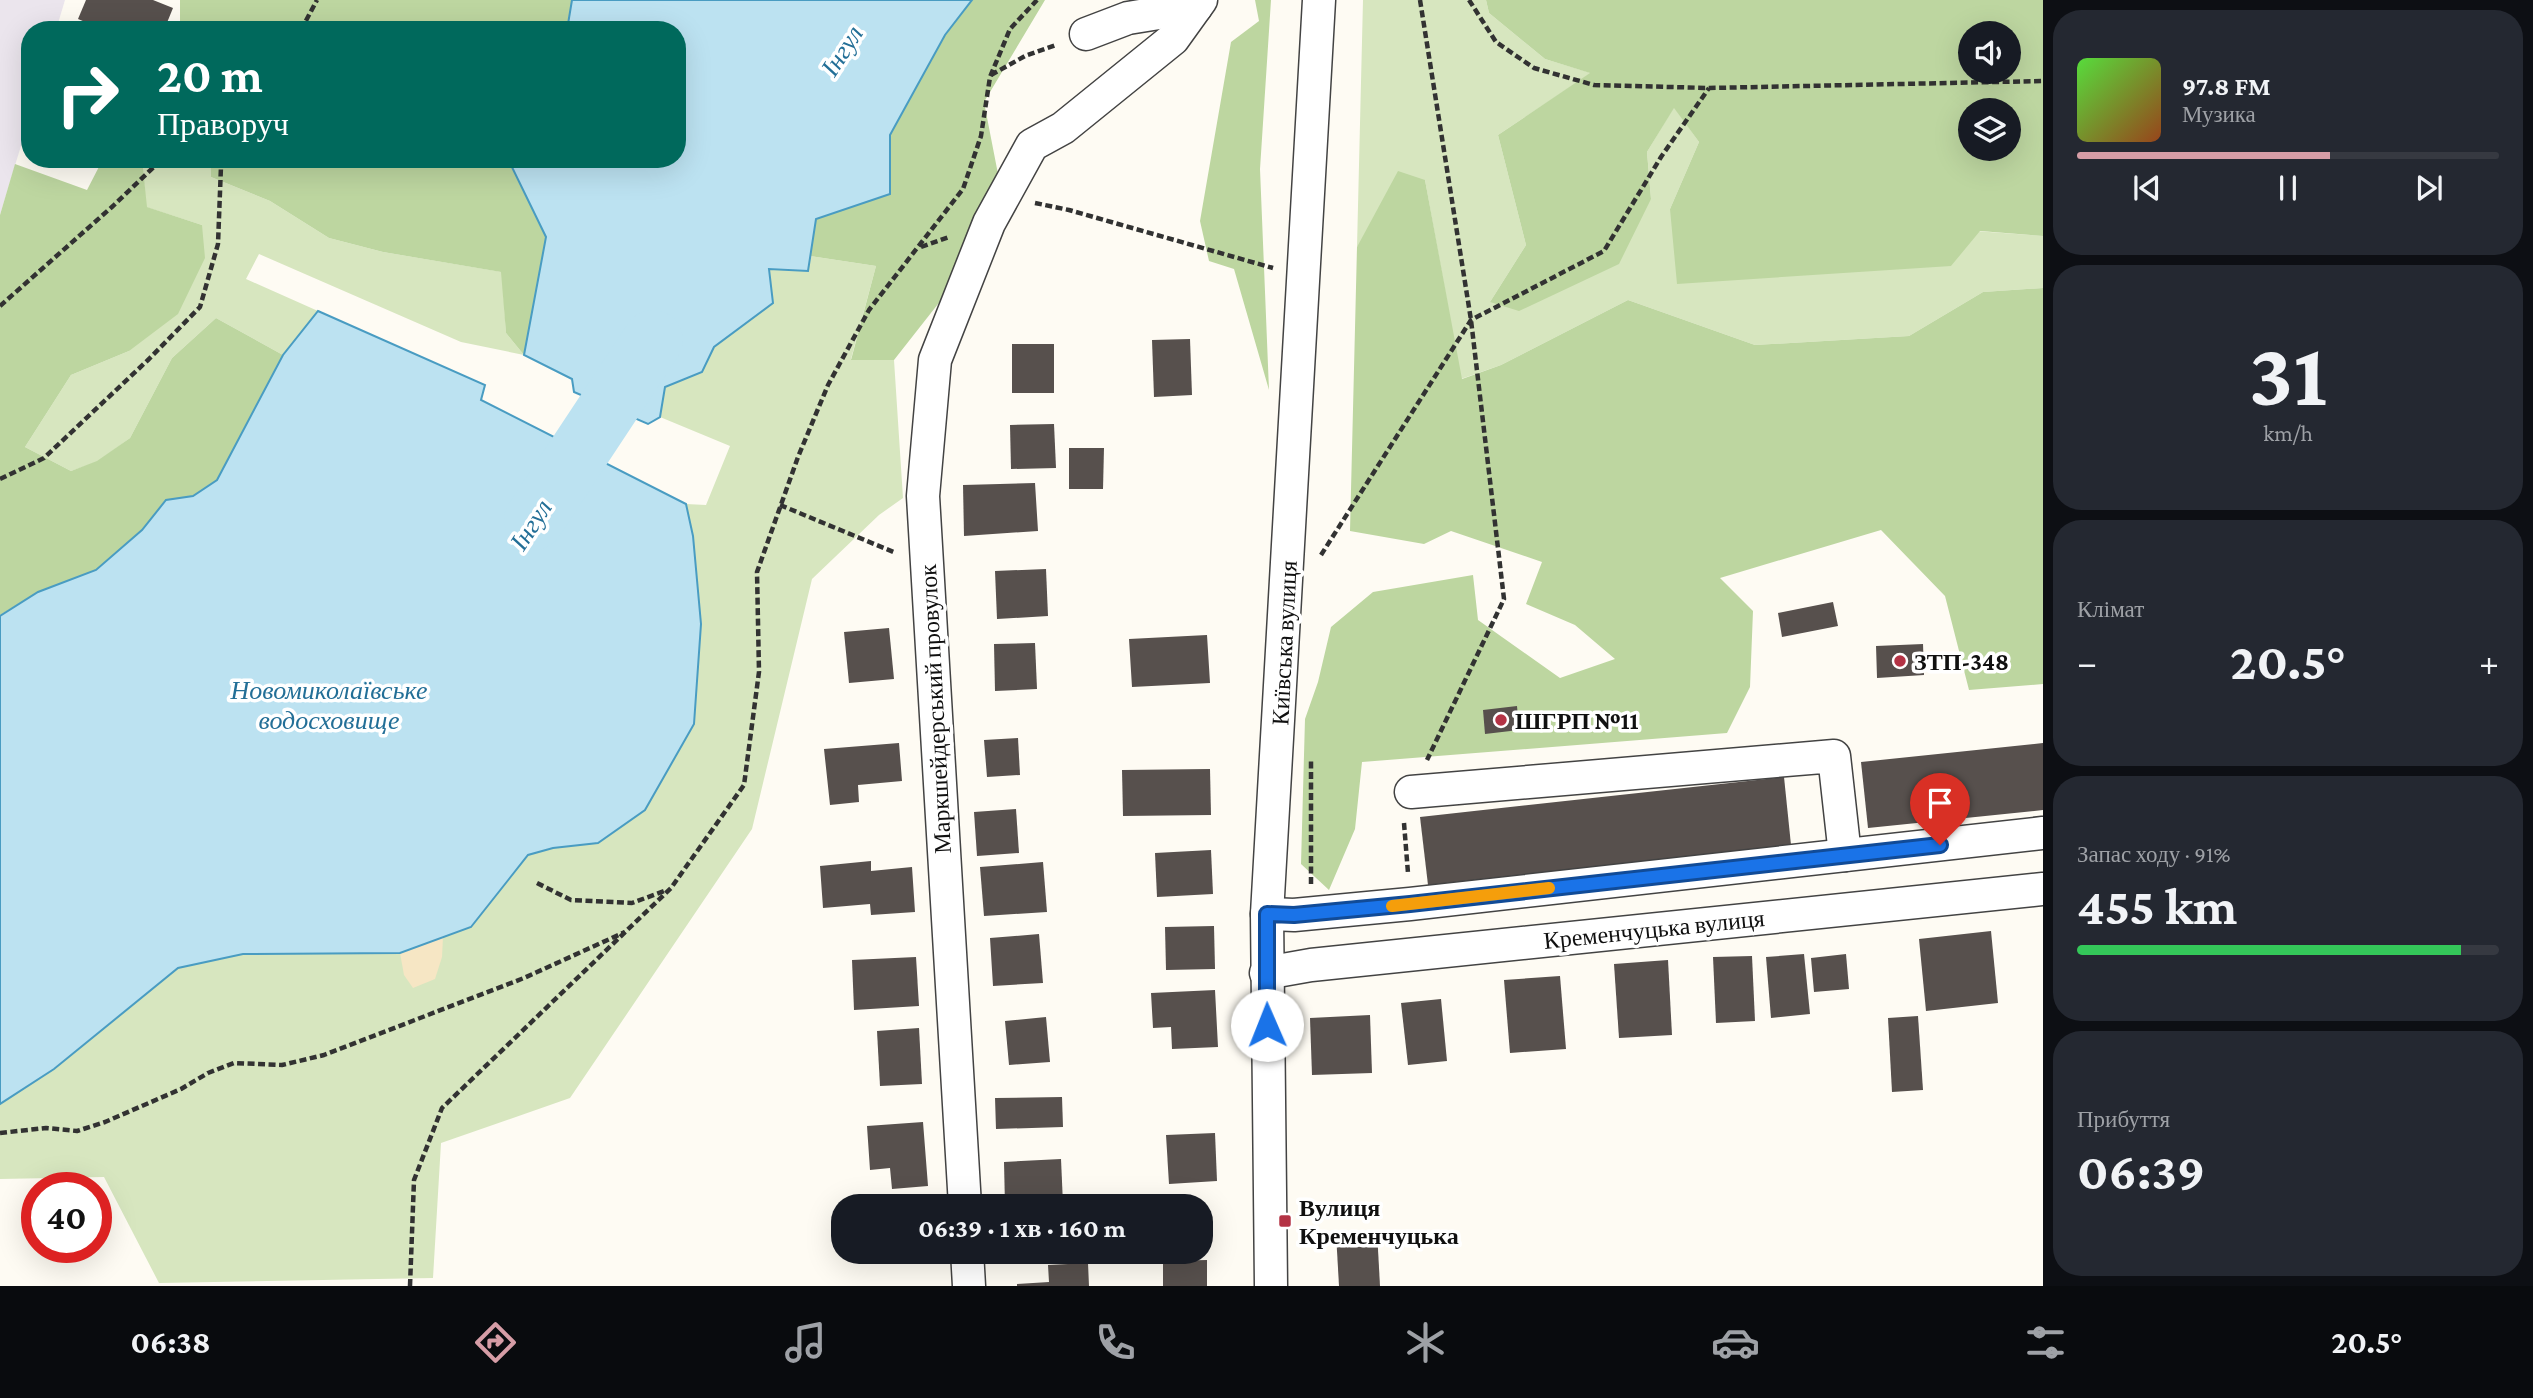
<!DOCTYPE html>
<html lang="uk">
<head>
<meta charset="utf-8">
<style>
  :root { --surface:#171b24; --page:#242831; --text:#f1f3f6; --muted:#9ea1a6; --line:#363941; --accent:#d69da6 }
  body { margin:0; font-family:"Crimson Pro",serif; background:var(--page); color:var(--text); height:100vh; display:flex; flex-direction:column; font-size:26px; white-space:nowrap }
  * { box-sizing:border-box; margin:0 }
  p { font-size:23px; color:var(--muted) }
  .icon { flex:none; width:38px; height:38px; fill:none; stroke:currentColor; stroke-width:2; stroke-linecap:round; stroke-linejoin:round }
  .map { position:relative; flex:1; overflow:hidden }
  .sheet { display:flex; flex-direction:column; gap:10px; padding:10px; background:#0d0f14; width:490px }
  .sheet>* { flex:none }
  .hud { position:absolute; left:21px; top:21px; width:665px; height:147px; border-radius:28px; box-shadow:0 7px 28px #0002; background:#00695c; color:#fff; overflow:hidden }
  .buttons { position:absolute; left:1958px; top:21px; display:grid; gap:14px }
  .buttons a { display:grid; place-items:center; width:63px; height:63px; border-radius:50%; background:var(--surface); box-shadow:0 7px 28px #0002; font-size:35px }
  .speed { position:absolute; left:21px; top:1172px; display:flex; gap:14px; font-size:35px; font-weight:700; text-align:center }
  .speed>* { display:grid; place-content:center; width:91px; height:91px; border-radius:50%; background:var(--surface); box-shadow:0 7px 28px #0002; line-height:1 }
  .speed .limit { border:10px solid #d22; background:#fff; color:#111 }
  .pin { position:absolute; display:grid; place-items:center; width:60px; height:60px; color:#fff; margin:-72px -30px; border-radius:50% 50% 50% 0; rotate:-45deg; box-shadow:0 0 7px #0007 }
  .pin .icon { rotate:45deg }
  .me { position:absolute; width:77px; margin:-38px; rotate:359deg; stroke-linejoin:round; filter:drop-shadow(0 0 5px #0008) }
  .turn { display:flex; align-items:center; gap:24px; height:147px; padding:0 21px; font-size:32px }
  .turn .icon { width:91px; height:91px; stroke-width:2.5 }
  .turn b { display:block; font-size:49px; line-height:60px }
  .big { font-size:52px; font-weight:700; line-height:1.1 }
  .sheet .widget { flex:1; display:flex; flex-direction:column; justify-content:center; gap:10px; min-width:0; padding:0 24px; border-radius:28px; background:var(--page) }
  .sheet .dial { align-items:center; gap:0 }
  .dial b { font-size:91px; line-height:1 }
  .song { display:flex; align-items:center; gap:21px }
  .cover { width:84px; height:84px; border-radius:10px; background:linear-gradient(135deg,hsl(110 70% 55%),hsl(20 70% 35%)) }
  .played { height:7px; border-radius:4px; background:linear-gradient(90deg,var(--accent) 60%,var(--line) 60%) }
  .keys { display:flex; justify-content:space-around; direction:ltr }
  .heat { display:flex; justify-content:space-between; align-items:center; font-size:38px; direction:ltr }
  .charge { height:10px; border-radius:5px; background:linear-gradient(90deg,#34c759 91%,var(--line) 0) }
  .trip { position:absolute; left:831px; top:1194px; width:382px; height:70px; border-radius:28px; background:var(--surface); box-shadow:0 7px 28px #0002; font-weight:700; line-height:70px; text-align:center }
  .tabs { display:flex; height:112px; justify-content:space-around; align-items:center; background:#090b0e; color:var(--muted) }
  .tabs .icon { width:49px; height:49px }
  .tabs .on { color:var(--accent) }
  .tabs b { font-size:32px; color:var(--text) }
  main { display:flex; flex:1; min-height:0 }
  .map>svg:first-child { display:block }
  .industrial { fill:#ebe5ed }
  .green { fill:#d7e6bf }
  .forest { fill:#bdd6a0; fill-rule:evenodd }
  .sand { fill:#f6e6c4 }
  .water { fill:#bce2f1; stroke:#499cc2; stroke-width:2 }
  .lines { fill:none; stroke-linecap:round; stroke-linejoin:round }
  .river { stroke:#bce2f1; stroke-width:60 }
  .building { fill:#57504d }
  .minor-casing { stroke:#434343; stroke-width:35 }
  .path { stroke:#323232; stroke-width:4.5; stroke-dasharray:7 3.5; stroke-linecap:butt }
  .minor { stroke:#fff; stroke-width:32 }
  .route-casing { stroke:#114b97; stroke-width:18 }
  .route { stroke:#1a73e8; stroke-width:12 }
  .slow { stroke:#f59e0b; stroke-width:12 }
  .poi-dot { fill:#b43345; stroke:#fff; stroke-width:2.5 }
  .labels { text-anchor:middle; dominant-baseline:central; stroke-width:7; stroke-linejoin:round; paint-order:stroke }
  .street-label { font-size:24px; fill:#101010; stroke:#fff }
  .poi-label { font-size:24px; font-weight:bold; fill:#101010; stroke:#fff; text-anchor:start }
  .water-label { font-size:26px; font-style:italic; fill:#236f97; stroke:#fff }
</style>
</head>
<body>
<main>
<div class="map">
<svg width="2043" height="1286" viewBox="0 0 2043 1286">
  <rect width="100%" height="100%" fill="#fefbf3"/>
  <polygon class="industrial" points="0,0 65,0 56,30 30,30 30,116 0,215"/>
  <g class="green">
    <polygon points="1363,0 1486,0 1489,13 1545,59 1591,73 1498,135 1526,245 1490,302 1651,199 1647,152 1674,107 1699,142 1670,209 2043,236 2043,288 1983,292 1909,336 1755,345 1628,300 1501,365 1461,379 1425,180 1357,247"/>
    <polygon points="142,159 210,159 211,177 270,201 329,238 383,252 502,272 506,333 524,355 461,342 259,254 246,279 318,311 283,355 216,318 172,358 130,438 97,462 71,471 25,447 71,375 129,351 202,225 146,207"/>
    <polygon points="810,256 876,266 851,359 894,360 903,498 879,515 812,579 752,829 570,1098 441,1143 433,1278 159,1283 104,1177 0,1179 0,1104 54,1069 178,968 243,954 400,953 471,927 528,855 553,848 598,843 693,536 686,504 706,505 730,446 660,417 665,387 702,372 714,347 773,303 769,269 808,271"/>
  </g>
  <g class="forest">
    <polygon points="180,0 572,0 567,30 180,30"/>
    <polygon points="972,0 1045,0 984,102 998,174 960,276 894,360 851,360 876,266 810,256 816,219 890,194 890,135 945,35"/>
    <polygon points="1255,0 1271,0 1260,169 1269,390 1234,269 1209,261 1200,221 1231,42 1259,21"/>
    <path d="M1486,0H2043V236L1980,231L1951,266L1677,284L1670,209L1699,142L1674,108L1647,152L1651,199L1619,264L1519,311L1490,302L1526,245L1498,135L1590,73L1545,59L1489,13ZM2009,33V72H1970V33ZM1970,110H2009V149H1970Z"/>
    <polygon points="103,159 142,159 147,207 202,225 205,258 178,314 129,351 71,375 25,447 71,471 97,461 130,438 172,358 216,318 283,355 217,480 193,496 166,500 142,530 96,570 38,592 0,615 0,215 15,164 87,190"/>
    <polygon points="210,159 508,159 546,237 524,355 506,333 501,272 383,252 329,238 270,201 211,177"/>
    <polygon points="1398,171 1425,180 1462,379 1501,365 1628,300 1755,345 1909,336 1983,292 2043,288 2043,684 1969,690 1945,596 1881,530 1720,578 1753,611 1750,687 1727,733 1362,762 1355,829 1329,890 1301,864 1305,719 1318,682 1331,627 1373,592 1473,575 1478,620 1560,678 1615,659 1575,625 1526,604 1542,562 1451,531 1424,544 1350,531 1357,247"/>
  </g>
  <polygon class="sand" points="443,937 442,957 435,979 413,988 404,975 400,953"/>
  <g class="water">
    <polygon points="572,0 972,0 945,35 890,135 890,194 816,219 808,271 769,269 773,303 714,347 702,372 665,387 660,417 648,424 574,392 572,379 524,355 546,237 508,159 677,159 677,30 567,30"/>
    <polygon points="318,311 485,385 481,400 686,504 693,536 701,624 694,724 645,810 598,843 553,848 528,855 471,927 400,953 243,954 178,968 54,1069 0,1104 0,616 38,592 96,570 142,530 166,500 193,496 217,480 283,355"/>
  </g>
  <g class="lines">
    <polyline class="river" points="534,520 653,340"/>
  </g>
  <g class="building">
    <polygon points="86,0 153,0 173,8 164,30 104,30 78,19"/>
    <polygon points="1190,339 1192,395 1154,397 1152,340"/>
    <rect x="1012" y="344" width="42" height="49"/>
    <polygon points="1054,424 1056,468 1011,469 1010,425"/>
    <polygon points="1069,448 1104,448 1103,489 1069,489"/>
    <polygon points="1035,483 1038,531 964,536 963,485"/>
    <polygon points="1046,569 1048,616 997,619 995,571"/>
    <polygon points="1833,602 1838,626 1782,637 1778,613"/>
    <polygon points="889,628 894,679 849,683 844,632"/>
    <polygon points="1207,635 1210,683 1132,687 1129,639"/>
    <polygon points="1035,643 1037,689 995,691 994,644"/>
    <polygon points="1923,644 1924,675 1877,678 1876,646"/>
    <polygon points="1517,706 1519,730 1485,734 1483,710"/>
    <polygon points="1018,738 1020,775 987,777 984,740"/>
    <polygon points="899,743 902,781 858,785 859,802 830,805 824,749"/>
    <polygon points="2043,743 2043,810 1868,828 1861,762"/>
    <polygon points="1210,769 1211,815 1123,816 1122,770"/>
    <polygon points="1784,777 1791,845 1428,885 1420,817"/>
    <polygon points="1016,809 1019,853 977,856 974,812"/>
    <polygon points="1211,850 1213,894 1157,897 1155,853"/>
    <polygon points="871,861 871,871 912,867 915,912 871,915 870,904 823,908 820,866"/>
    <polygon points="1043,862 1047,912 984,916 980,867"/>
    <polygon points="1214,926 1215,969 1166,970 1165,927"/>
    <polygon points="1991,931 1998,1003 1926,1011 1919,939"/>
    <polygon points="1039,934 1043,983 993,986 990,938"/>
    <polygon points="1804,954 1810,1014 1771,1018 1766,957"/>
    <polygon points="1846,954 1849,989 1814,992 1811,958"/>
    <polygon points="1752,956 1755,1021 1716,1023 1713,957"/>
    <polygon points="916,957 919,1006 854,1010 852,960"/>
    <polygon points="1668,960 1672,1035 1619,1038 1614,964"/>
    <polygon points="1560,976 1566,1049 1510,1053 1504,980"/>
    <polygon points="1215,990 1218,1047 1172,1049 1171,1027 1153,1028 1151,993"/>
    <polygon points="1441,999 1447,1061 1408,1065 1401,1003"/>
    <polygon points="1370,1015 1372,1073 1312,1075 1310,1018"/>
    <polygon points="1918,1016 1923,1090 1892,1092 1888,1018"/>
    <polygon points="1046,1017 1050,1062 1009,1065 1005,1021"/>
    <polygon points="919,1028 922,1084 880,1086 877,1031"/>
    <polygon points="1062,1097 1063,1127 996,1129 995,1098"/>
    <polygon points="923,1122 928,1186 892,1189 890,1168 870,1170 867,1126"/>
    <polygon points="1215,1133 1217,1181 1169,1184 1166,1135"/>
    <polygon points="1061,1159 1063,1204 1005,1206 1004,1162"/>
    <polygon points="1377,1231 1380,1286 1339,1286 1336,1233"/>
    <polygon points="1207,1260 1207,1286 1163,1286 1163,1261"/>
    <polygon points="1088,1263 1089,1286 1017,1286 1017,1284 1049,1282 1048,1265"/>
  </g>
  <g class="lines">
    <g class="minor-casing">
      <g id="minor">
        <polyline points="1086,34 1128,18 1196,7"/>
        <polyline points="1411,792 1834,756 1845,855"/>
        <polyline points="1267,914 1294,915 1410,904 2043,833"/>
        <polyline points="1266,973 1311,965 2043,889"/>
        <polyline points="965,1206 923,496 935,360 989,223 1032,145 1063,128 1173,39 1201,0"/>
        <polyline points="967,1251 969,1286"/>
        <polyline points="1271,1286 1267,914 1319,0"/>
      </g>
    </g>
    <g class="path">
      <polyline points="1420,0 1471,320 1504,599 1427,760"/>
      <polyline points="1469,0 1496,42 1534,68 1594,85 1709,88 2043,81"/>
      <polyline points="301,30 317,0"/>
      <polyline points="991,75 1025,56 1056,45"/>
      <polyline points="1035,203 1069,210 1273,268"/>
      <polyline points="921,247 949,237"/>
      <polyline points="0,306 113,206 162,159"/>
      <polyline points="0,479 44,458 149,359 200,307 218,244 221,166 223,159"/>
      <polyline points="780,505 896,553"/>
      <polyline points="1321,555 1471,320 1604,251 1661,157 1709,88"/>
      <polyline points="1404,823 1408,873"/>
      <polyline points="537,883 571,900 632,903 667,890"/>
      <polyline points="1311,884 1311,760"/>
      <polyline points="0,1133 46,1128 77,1131 105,1122 181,1089 208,1073 234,1063 282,1065 324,1055 524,978 625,932"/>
      <polyline points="410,1286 414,1180 442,1108 671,888 744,785 759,672 757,572 798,457 828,385 869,310 963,189 981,136 990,77 1010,29 1037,0"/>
    </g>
    <use href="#minor" class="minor"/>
  </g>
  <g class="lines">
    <g class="route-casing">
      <polyline id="route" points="1267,1025 1267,914 1294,915 1410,904 1940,845"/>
    </g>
    <use href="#route" class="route"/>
    <polyline class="slow" points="1392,906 1549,888"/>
  </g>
  <g class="poi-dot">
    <circle cx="1900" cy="661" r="7"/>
    <circle cx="1501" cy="720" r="7"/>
    <rect x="1278" y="1214" width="14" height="14" rx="3.5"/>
  </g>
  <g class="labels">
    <g class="street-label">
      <text transform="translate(1284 643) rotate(-87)">Київська вулиця</text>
      <text transform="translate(935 709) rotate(-93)">Маркшейдерський провулок</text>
      <text transform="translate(1654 929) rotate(-6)">Кременчуцька вулиця</text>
    </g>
    <g class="poi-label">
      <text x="1914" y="661">ЗТП-348</text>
      <text x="1515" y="720">ШГРП №11</text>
      <text x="1299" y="1207">Вулиця<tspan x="1299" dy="28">Кременчуцька</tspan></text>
    </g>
    <g class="water-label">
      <text transform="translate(842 51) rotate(-57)">Інгул</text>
      <text transform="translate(531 525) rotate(-57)">Інгул</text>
      <text x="329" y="690">Новомиколаївське<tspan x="329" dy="30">водосховище</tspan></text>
    </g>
  </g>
</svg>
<div class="buttons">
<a><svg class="icon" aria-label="sound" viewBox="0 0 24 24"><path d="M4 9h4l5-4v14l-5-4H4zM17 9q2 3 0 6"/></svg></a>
<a><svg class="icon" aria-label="layers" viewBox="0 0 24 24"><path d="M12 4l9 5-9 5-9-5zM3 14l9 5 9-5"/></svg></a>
</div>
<div class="speed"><div class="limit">40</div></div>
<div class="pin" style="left:1940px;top:845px;background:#d93025"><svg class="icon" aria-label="arrive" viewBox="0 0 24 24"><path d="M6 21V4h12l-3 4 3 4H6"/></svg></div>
<svg class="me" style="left:1267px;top:1025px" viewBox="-20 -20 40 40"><circle r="19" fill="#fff"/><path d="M0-13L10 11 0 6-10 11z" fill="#1a73e8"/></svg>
<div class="trip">06:39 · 1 хв · 160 m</div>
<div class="hud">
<div class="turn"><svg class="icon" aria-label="right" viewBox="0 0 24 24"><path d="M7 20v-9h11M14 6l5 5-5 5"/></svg><div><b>20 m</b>Праворуч</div></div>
</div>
</div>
<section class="sheet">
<div class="widget">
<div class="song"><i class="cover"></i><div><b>97.8 FM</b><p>Музика</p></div></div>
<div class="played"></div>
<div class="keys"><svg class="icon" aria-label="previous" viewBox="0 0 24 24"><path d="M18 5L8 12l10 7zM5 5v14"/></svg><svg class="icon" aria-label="pause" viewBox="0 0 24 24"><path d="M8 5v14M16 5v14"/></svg><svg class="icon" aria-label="next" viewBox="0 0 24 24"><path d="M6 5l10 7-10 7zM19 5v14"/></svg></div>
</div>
<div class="widget dial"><b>31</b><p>km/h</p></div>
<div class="widget"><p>Клімат</p>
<div class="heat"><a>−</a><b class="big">20.5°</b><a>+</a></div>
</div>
<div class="widget"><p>Запас ходу · 91%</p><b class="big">455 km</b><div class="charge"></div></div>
<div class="widget"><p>Прибуття</p><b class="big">06:39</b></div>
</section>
</main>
<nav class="tabs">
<b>06:38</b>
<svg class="icon on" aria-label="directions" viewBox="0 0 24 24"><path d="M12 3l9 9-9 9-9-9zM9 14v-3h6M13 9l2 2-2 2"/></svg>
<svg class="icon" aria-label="music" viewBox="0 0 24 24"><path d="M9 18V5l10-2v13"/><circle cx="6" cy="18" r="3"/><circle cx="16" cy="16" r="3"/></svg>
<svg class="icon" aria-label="phone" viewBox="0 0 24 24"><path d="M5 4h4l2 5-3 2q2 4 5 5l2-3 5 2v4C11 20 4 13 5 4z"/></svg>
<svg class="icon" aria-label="climate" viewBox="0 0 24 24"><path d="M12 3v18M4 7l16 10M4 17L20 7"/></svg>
<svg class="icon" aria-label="car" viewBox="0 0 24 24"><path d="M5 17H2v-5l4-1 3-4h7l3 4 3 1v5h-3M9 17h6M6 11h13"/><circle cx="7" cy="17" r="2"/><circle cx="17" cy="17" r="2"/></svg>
<svg class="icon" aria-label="filters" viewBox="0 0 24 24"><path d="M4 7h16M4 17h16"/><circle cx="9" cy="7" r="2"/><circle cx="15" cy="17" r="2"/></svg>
<b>20.5°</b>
</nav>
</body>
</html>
